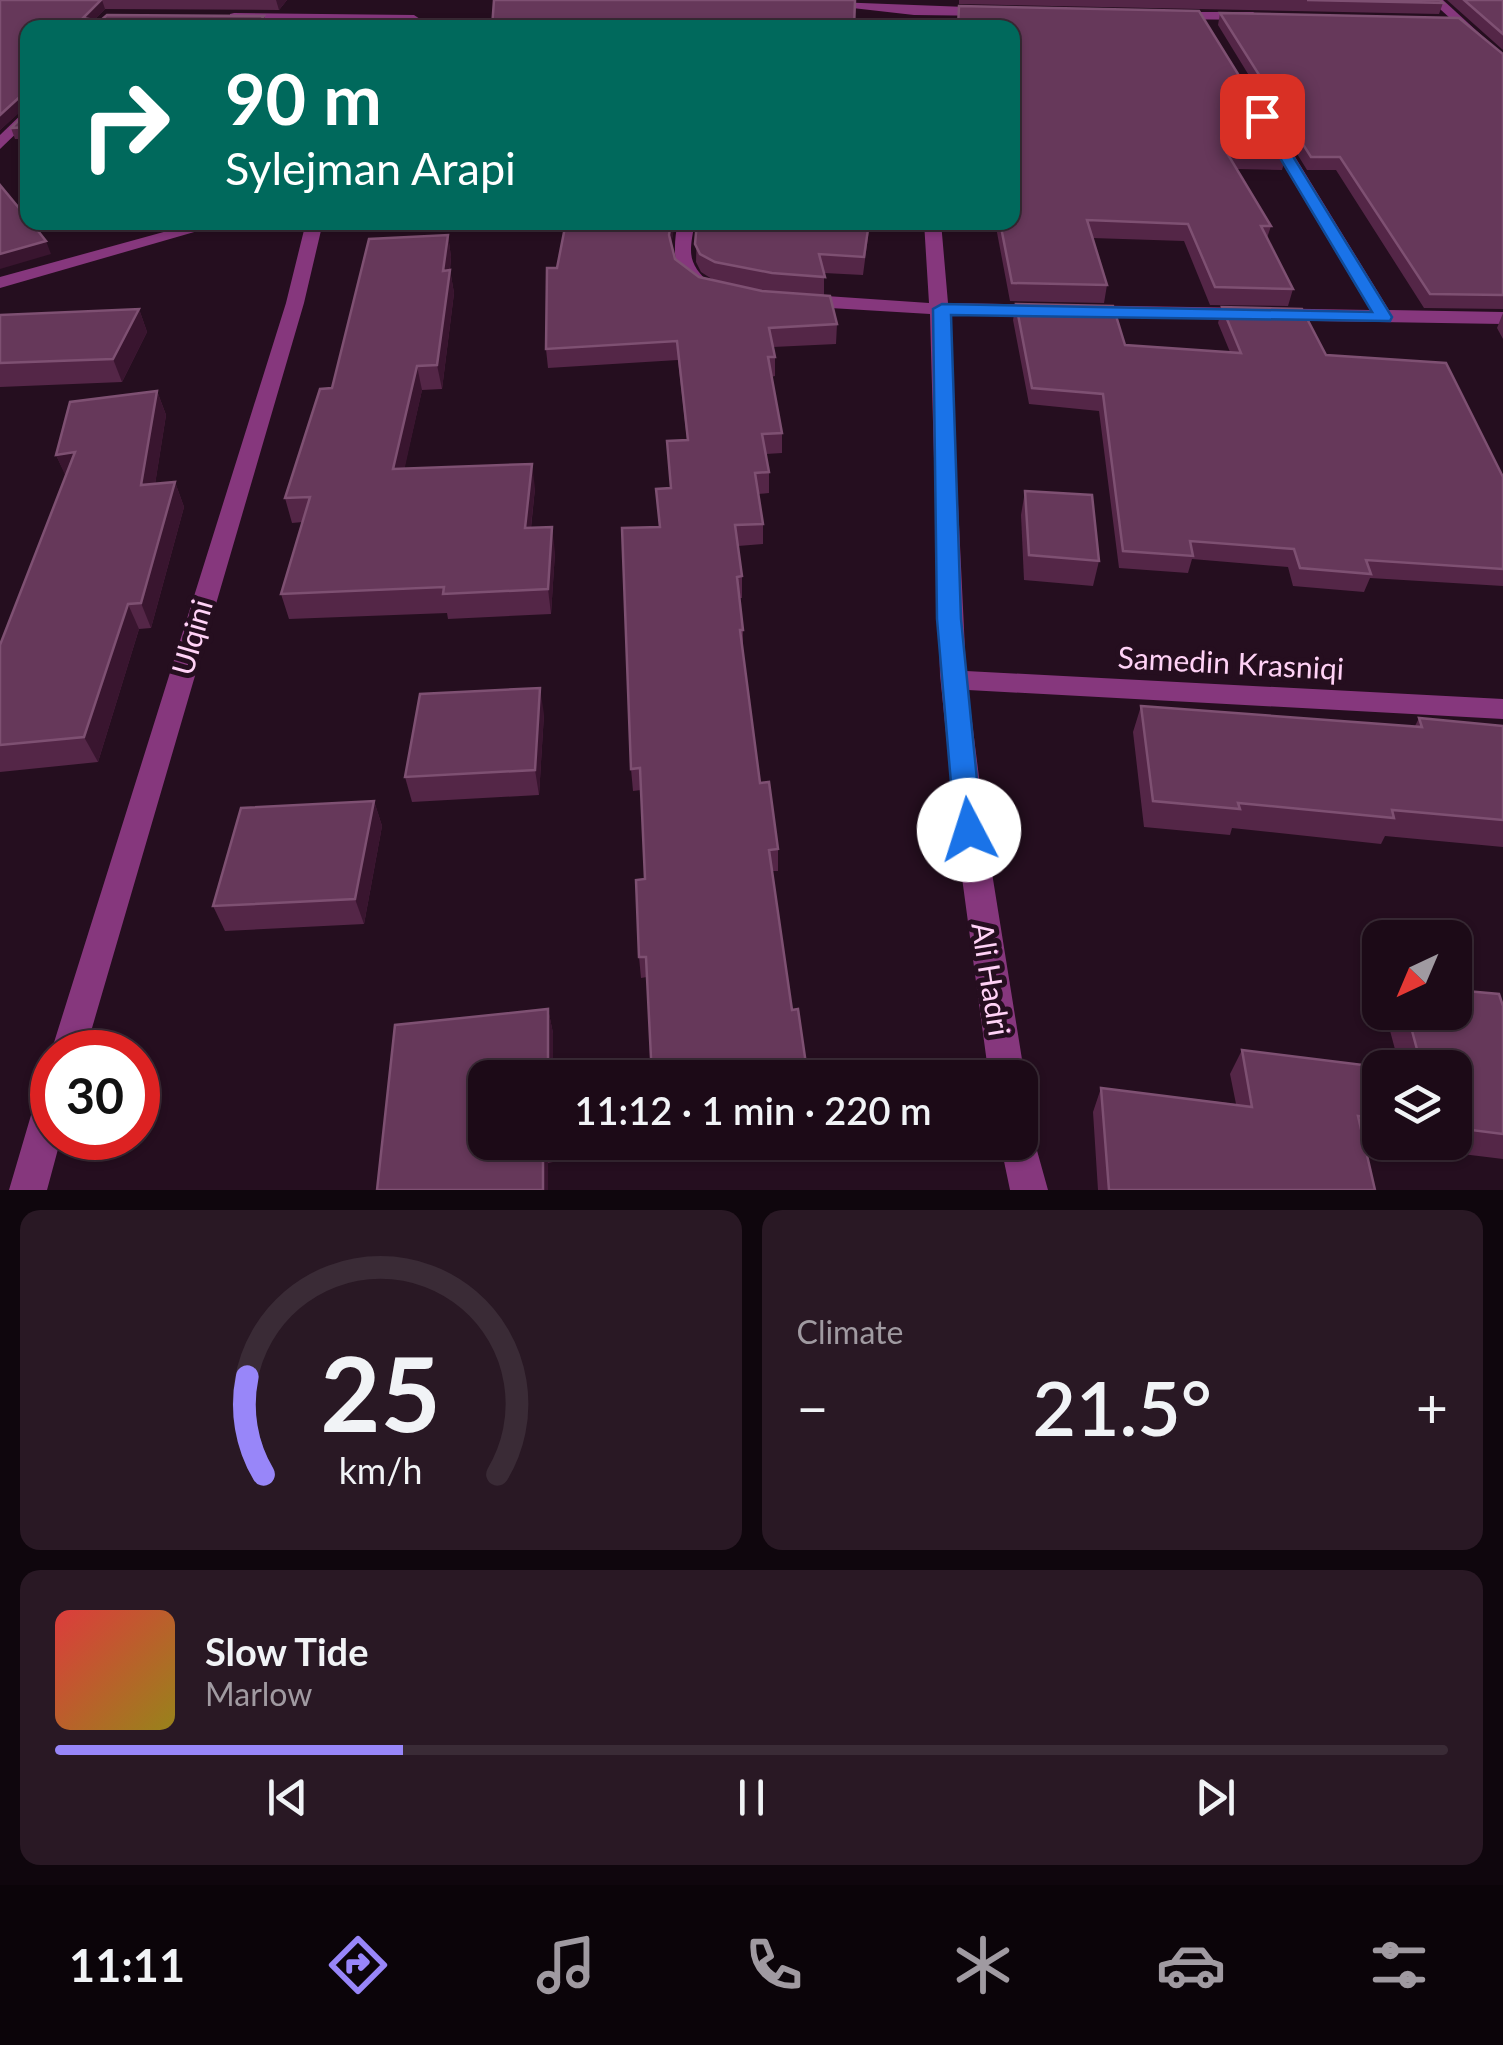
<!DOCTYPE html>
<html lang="en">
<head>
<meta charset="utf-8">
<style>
  :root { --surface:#1c0a17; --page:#291824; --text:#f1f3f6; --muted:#a09aa1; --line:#3a2b36; --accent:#9886f9 }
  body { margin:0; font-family:Lato,sans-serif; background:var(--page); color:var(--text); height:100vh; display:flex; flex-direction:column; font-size:38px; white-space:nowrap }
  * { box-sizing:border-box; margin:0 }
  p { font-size:32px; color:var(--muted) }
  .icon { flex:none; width:55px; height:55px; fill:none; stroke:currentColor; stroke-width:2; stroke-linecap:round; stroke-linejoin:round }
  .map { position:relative; height:1190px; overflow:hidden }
  .details { display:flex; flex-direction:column; gap:20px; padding:20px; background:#0f060d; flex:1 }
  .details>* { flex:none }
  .guide { position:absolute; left:20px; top:20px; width:1000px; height:210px; border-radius:20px; box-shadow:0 2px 8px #0004,0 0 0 2px var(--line); background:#00695c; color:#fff; overflow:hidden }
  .needle { width:65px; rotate:224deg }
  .tools { position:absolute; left:1362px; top:920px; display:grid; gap:20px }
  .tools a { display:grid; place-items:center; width:110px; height:110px; border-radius:20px; background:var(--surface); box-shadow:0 2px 8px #0004,0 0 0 2px var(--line); font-size:50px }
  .speed { position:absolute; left:30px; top:1030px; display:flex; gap:20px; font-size:50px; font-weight:700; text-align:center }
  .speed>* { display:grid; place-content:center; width:130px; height:130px; border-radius:50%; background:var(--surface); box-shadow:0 2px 8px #0004,0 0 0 2px var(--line); line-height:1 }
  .speed .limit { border:15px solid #d22; background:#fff; color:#111 }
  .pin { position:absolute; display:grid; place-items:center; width:85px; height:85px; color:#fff; margin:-42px; border-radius:20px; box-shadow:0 5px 15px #0006 }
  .me { position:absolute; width:110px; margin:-55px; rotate:355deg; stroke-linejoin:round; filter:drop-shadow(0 0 8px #0008) }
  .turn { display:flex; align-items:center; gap:35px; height:210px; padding:0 40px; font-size:45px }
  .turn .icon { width:130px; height:130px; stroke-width:2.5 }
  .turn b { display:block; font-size:70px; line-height:85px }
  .big { font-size:75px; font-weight:600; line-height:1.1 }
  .details .widget { flex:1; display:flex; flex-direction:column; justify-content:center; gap:15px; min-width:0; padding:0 35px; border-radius:20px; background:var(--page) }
  .details .dial { align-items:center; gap:0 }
  .dial svg { height:260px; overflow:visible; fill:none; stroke:var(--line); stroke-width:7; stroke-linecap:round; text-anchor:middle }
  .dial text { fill:var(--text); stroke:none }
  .song { display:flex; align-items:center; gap:30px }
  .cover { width:120px; height:120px; border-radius:15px; background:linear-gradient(135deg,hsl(0 70% 55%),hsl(50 70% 35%)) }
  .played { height:10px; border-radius:5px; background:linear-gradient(90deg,var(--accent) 25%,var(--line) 25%) }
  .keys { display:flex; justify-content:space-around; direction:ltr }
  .heat { display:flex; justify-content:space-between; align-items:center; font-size:55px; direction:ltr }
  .details .tiles { flex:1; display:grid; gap:20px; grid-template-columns:1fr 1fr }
  .widget:last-child { grid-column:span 2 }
  .trip { position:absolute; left:468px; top:1060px; width:570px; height:100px; border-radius:20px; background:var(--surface); box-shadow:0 2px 8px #0004,0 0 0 2px var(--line); font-weight:600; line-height:100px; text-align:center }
  .tabs { display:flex; height:160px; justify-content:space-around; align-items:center; background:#0b0409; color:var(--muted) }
  .tabs .icon { width:70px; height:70px }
  .tabs .current { color:var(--accent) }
  .tabs b { font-size:45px; color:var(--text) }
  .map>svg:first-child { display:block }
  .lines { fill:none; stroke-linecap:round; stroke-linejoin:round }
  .minor { fill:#86377d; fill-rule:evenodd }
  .wall { fill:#542647 }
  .shaded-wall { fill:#39152f }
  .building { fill:#66385a; stroke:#7e5072; stroke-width:2.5 }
  .route { fill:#1a73e8; stroke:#114b97; stroke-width:2.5 }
  .labels { text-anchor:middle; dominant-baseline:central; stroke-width:10; stroke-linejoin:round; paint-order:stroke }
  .street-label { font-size:30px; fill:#ffd2f6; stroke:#250e1f }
</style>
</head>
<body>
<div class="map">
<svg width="1503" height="1190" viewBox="0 0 1503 1190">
  <rect width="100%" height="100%" fill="#250e1f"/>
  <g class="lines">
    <g class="minor">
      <polygon points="782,0 993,8 999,12 993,16 914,15"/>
      <polygon points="1430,0 1443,0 1503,55 1503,66"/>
      <polygon points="1164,12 1253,12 1259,16 1253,20 1168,19 1162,15"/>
      <polygon points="234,13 414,15 420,19 414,23 230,20 230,14"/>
      <polygon points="28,108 28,122 0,149 0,135"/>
      <polygon points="1270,124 1278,129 1389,310 1503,312 1503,324 949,315 966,671 1503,699 1503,719 968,690 988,848 1025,1078 1020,1089 1020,1078 989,1078 958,848 940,675 930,314 797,306 788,300 797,294 929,303 924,222 941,222 948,303 1370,310 1262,129"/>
      <polygon points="200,222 229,222 0,288 0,277"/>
      <polygon points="306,222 323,222 304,303 85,1052 52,1052 52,1056 51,1052 286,303"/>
      <path d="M678,222H695C688,257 688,263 713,287L711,291C671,297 672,248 678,222Z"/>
      <polygon points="52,1088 52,1138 61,1138 47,1190 9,1190 34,1105 39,1093"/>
      <polygon points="1020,1125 1031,1129 1048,1190 1010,1190 1000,1142 1020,1142"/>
    </g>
  </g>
  <g class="wall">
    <polygon points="0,0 287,0 279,10 105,9 94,20 267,26 26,106 0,130"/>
    <polygon points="959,0 1440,0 1443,3 1439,14 959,4"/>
    <polygon points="1447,0 1503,0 1503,50"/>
    <polygon points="1220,13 1503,54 1503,309 1424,308 1336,170 1307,170 1218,25"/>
    <polygon points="1012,28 1287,153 1282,170 1237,169 1271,226 1267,238 1293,289 1288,306 1210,305 1184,241 1092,238 1107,285 1104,303 1010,301 995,222 1012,222"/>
    <polygon points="28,111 28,139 15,139 11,128"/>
    <polygon points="566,222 675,222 671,244 675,259 699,277 715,281 701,272 696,262 697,222 870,222 863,275 824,273 824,295 837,324 836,344 773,347 775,357 775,376 771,377 782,433 782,453 766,454 769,472 769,493 758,494 763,524 763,544 738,546 742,576 742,598 739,598 743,630 743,651 760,783 778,849 778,871 772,871 792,1010 808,1078 647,977 641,978 639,957 645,879 641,790 633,791 631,769 659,527 687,440 678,360 548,368 546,349 557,268"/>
    <polygon points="448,235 451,257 450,270 454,293 442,389 422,390 404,469 535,488 531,528 555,552 551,614 448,619 447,613 289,619 281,594 303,522 292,523 285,498 332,388"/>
    <polygon points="1016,304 1125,345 1230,352 1218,323 1222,307 1326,355 1503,477 1503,586 1370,578 1364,592 1293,586 1288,567 1192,559 1188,573 1119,568 1099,411 1029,404 1013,320"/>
    <polygon points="139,309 147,332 122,382 0,387 0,315"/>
    <polygon points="1503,313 1503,339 1497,328"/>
    <polygon points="157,391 166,415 155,484 175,482 184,507 151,628 139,629 98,762 0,772 0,645 66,476 56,455"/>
    <polygon points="1025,491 1099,561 1093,586 1024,580 1021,515"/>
    <polygon points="1141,706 1415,726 1419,718 1503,726 1503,847 1385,836 1381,844 1232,828 1230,835 1144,827 1133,732"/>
    <polygon points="544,714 539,795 412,802 405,777"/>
    <polygon points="374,801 382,826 364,924 225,931 213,906"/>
    <polygon points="1503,1006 1503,1159 1364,1142 1375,1190 1098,1190 1093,1112 1101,1088 1236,1104 1230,1074 1242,1050 1380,1068 1380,1142 1455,1142 1455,1068 1400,1068 1385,1012 1455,1012"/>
    <polygon points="548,1009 553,1033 553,1078 485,1078 485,1142 553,1142 553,1162 548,1163 548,1190 377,1190"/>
  </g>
  <g class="shaded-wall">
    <polygon points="102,0 105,9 86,28 83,18"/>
    <polygon points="276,0 287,0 279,10"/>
    <polygon points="264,16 267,26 265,28 255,28"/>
    <polygon points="24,93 28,105 0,130 0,115"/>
    <polygon points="671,222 675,222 670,253 669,235"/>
    <polygon points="448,235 451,257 447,293 443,271"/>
    <polygon points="46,241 51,254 0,269 0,254"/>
    <polygon points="450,270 454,293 442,389 437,365"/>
    <polygon points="139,309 147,332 122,382 113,359"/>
    <polygon points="417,366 422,390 399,494 393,469"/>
    <polygon points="157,391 166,415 151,510 141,485"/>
    <polygon points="75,452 67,479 56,455"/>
    <polygon points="532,464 535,488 528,553 525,528"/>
    <polygon points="175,482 184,507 151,628 141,603"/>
    <polygon points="552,527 555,552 551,614 548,589"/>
    <polygon points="128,604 139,629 98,762 84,737"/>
    <polygon points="540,688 544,714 539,795 535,770"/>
    <polygon points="374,801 382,826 364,924 355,899"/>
    <polygon points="548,1009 553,1033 553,1078 548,1078"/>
    <polygon points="543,1142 548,1163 548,1190 543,1190"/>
    <polygon points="549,1142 553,1142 553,1162"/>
  </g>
  <g class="building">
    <polygon points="0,0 101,0 83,18 100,21 107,15 264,16 255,28 28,28 28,111 24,93 0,115"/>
    <polygon points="494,0 855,0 854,28 492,28"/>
    <polygon points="1307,0 1440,0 1443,3"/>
    <polygon points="1464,0 1503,0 1503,34"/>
    <polygon points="959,6 1199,11 1287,153 1227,153 1271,226 1261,226 1293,289 1215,287 1188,224 1087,220 1107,285 1012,283 1000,222 1012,222 1012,28 958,28"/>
    <polygon points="1220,13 1459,18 1503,54 1503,295 1430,294 1340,157 1311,157"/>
    <polygon points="28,111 28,127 11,128"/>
    <polygon points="0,185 28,219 28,222 31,222 46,241 0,254"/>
    <polygon points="566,222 671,222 669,235 675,259 699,277 762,291 830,296 837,324 769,328 775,357 768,357 782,433 762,434 769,472 755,473 763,524 735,525 742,576 737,577 743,630 740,630 760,783 769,782 778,849 769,850 792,1010 798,1009 808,1078 652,1078 646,957 639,957 636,880 645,879 640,768 631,769 622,528 660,527 656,489 671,488 667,441 688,440 677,341 546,349 547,268 557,268"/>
    <polygon points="697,222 869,222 864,257 819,254 825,277 772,273 715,262 700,254 695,244"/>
    <polygon points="448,235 443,271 450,270 437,365 417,366 393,469 532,464 525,528 552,527 548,589 443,594 444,587 281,594 310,497 285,498 320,389 332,388 369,239"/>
    <polygon points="1016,304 1113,306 1125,345 1241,353 1222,307 1302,309 1326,355 1446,363 1503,477 1503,569 1366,560 1371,574 1300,568 1294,549 1190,541 1193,556 1123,551 1103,394 1032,388"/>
    <polygon points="139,309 113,359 0,363 0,315"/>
    <polygon points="157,391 141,485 175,482 141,603 128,604 84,737 0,745 0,645 75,452 56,455 70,402"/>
    <polygon points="1025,491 1092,495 1099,561 1029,555"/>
    <polygon points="540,688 535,770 405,777 420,694"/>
    <polygon points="1141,706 1422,727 1419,718 1503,726 1503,820 1392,810 1394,818 1238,803 1240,809 1153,801"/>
    <polygon points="374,801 355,899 213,906 241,808"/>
    <polygon points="1455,990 1499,994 1503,1006 1503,1134 1455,1128 1455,1068 1422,1068 1407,1012 1455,1012"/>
    <polygon points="548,1009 548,1078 485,1078 485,1142 543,1142 543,1190 377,1190 395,1025"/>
    <polygon points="1242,1050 1387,1068 1380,1068 1380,1119 1358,1116 1375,1190 1109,1190 1101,1088 1252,1107"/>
  </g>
  <polygon class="route" points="1262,112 1268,116 1392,317 1390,321 951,315 961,619 982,830 978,837 969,840 959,837 955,830 937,619 933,309 942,304 1372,312 1255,116"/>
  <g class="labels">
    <g class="street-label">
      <text transform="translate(191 637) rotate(-74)">Ulqini</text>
      <text transform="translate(1231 662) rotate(3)">Samedin Krasniqi</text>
      <text transform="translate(992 979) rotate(81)">Ali Hadri</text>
    </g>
  </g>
</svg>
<div class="tools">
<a><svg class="needle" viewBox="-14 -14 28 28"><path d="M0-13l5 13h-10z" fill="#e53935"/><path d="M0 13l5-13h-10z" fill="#a09aa1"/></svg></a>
<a><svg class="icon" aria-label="layers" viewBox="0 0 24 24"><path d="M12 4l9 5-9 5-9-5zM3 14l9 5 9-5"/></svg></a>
</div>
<div class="speed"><div class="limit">30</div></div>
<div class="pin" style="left:1262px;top:116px;background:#d93025"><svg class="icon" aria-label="arrive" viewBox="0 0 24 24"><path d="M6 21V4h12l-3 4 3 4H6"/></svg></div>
<svg class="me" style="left:969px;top:830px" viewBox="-20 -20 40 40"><circle r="19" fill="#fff"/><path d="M0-13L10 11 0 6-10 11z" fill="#1a73e8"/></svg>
<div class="trip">11:12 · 1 min · 220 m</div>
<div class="guide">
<div class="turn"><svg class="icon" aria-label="right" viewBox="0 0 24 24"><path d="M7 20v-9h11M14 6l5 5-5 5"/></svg><div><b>90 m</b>Sylejman Arapi</div></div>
</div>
</div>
<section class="details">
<div class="tiles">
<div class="widget dial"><svg viewBox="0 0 100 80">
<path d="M14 69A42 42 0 1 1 86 69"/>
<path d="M14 69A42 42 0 0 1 9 39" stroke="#9886f9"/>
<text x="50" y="56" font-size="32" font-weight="700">25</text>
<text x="50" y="72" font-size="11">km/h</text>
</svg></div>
<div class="widget"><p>Climate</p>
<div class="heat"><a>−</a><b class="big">21.5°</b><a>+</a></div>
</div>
<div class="widget">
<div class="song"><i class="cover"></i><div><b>Slow Tide</b><p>Marlow</p></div></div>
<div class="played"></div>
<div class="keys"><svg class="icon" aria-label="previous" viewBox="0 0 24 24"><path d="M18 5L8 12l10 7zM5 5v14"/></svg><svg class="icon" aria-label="pause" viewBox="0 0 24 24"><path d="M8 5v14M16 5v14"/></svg><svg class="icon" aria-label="next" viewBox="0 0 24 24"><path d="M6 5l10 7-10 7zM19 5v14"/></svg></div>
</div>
</div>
</section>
<nav class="tabs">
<b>11:11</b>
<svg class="icon current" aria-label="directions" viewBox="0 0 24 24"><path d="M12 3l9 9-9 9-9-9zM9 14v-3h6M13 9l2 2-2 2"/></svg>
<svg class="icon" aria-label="music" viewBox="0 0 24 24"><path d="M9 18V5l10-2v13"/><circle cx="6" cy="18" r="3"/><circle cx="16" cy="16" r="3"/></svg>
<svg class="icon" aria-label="phone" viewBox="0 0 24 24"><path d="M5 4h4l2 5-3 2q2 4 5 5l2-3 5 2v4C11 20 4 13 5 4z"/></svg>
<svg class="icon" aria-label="climate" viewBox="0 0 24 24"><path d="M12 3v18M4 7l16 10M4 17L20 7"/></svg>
<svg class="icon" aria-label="car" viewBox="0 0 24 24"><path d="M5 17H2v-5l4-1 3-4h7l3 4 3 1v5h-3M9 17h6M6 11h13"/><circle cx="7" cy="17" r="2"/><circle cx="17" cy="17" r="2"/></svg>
<svg class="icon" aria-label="filters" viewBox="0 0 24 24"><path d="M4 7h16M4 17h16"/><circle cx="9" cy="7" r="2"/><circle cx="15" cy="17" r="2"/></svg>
</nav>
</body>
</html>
